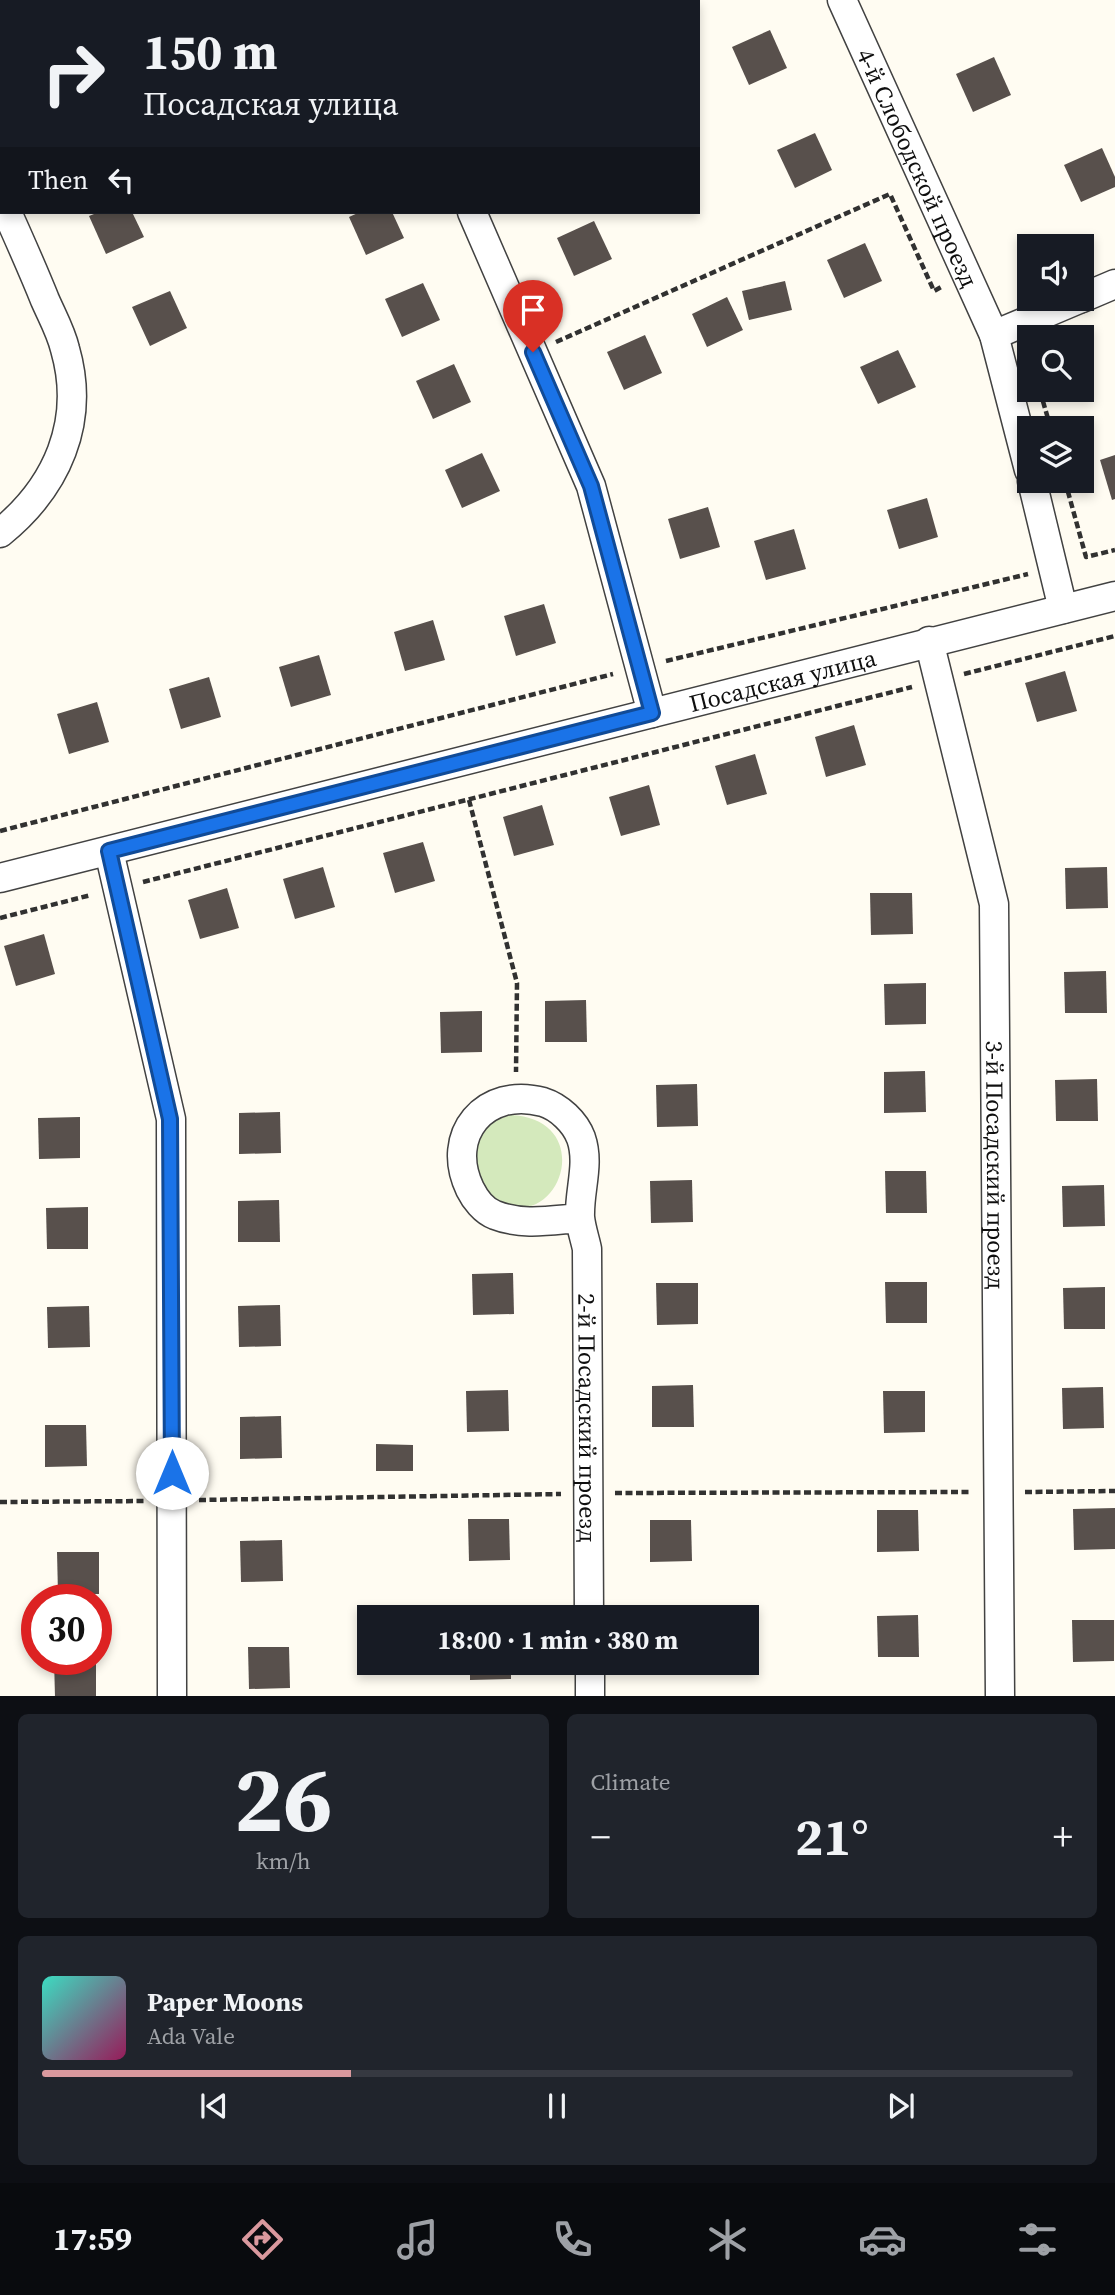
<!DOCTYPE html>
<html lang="en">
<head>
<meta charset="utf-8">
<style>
  :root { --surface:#171b24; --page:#20242c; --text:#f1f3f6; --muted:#9ea1a6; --line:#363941; --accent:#da999e }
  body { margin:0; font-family:"Source Serif 4",serif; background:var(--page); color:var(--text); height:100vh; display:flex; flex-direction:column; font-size:26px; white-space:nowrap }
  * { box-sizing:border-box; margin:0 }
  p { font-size:23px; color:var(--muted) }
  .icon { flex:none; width:38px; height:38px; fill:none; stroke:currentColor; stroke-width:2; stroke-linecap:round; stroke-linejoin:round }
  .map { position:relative; height:1696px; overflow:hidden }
  .side { display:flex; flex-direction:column; gap:18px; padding:18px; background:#0d0f14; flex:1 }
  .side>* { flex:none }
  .hud { position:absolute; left:0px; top:0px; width:700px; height:214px; box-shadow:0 4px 10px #0003; background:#171b24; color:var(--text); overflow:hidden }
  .buttons { position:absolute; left:1017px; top:234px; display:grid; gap:14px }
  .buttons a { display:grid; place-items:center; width:77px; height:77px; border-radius:0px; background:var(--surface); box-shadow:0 4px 10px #0003; font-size:35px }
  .speed { position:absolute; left:21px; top:1584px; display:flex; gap:14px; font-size:35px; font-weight:700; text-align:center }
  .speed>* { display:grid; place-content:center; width:91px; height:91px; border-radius:50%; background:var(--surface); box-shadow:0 4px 10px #0003; line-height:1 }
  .speed .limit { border:10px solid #d22; background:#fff; color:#111 }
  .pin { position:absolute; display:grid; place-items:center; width:60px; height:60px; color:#fff; margin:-72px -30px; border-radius:50% 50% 50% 0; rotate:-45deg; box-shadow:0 0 7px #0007 }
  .pin .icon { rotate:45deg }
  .me { position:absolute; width:77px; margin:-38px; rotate:0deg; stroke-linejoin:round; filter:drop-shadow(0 0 5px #0008) }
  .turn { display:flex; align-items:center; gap:24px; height:147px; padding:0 28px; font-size:32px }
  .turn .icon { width:91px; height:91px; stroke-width:2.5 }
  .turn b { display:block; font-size:49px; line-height:60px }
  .then { display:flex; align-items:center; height:66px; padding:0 28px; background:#0003; gap:14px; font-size:26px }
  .big { font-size:52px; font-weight:700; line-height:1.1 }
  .side .tile { flex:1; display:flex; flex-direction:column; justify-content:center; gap:10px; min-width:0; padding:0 24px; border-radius:10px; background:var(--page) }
  .side .dial { align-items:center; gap:0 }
  .dial b { font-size:91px; line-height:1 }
  .song { display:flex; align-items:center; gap:21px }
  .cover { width:84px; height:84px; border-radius:10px; background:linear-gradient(135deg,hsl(170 70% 55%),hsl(330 70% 35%)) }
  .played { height:7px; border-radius:4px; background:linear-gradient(90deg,var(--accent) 30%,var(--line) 30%) }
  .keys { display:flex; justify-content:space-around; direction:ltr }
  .heat { display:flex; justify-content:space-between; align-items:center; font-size:38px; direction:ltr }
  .side .tiles { flex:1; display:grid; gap:18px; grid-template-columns:1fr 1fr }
  .tile:last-child { grid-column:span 2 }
  .trip { position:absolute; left:357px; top:1605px; width:402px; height:70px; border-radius:0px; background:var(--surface); box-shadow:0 4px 10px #0003; font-weight:700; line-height:70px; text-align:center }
  .tab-bar { display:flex; height:112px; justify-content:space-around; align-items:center; background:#090b0e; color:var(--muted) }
  .tab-bar .icon { width:49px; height:49px }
  .tab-bar .on { color:var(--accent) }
  .tab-bar b { font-size:32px; color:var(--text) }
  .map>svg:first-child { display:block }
  .green { fill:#d4e9bc }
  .building { fill:#58504c }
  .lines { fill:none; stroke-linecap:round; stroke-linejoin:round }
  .minor-casing { stroke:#424242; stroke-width:31 }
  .path { stroke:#313131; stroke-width:4.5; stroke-dasharray:7 3.5; stroke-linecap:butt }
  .minor { stroke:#fff; stroke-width:28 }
  .route-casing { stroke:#114b97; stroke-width:18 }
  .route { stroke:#1a73e8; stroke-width:12 }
  .labels { text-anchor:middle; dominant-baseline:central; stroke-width:7; stroke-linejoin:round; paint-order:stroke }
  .street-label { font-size:24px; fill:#0f0f0f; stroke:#fff }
</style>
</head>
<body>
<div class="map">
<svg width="1115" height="1697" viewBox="0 0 1115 1697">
  <rect width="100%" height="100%" fill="#fffcf2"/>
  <path class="green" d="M511,1115C595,1119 564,1228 501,1205C492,1201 484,1191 477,1184C475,1147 468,1128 511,1115Z"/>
  <g class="building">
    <polygon points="770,30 787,68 749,85 732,47"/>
    <polygon points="994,57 1011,95 973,112 956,74"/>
    <polygon points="815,133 832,170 795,188 777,150"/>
    <polygon points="1102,148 1115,177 1115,187 1081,202 1064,165"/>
    <polygon points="99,212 132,212 144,237 106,254 89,216"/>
    <polygon points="360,212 392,212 404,238 366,255 349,217"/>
    <polygon points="594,221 612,259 574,276 557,238"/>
    <polygon points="865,243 882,281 844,298 827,260"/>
    <polygon points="785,281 792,310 749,320 742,291"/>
    <polygon points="423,283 440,320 402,337 385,299"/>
    <polygon points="170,291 187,328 150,346 132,307"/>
    <polygon points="727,297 743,330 707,347 692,314"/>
    <polygon points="645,335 662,373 624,390 607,352"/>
    <polygon points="898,350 916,387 878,404 860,367"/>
    <polygon points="454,364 471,402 433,419 416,381"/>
    <polygon points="482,453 500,491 462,508 445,470"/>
    <polygon points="1115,455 1115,499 1112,500 1100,460"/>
    <polygon points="927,498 938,537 899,549 887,510"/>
    <polygon points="708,507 720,547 680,559 668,519"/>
    <polygon points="794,529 806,569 766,580 754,541"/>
    <polygon points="544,604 556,643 516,656 504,616"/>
    <polygon points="433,620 445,660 405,671 394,632"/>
    <polygon points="319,655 331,695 291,707 279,667"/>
    <polygon points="1065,671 1077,711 1037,722 1025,683"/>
    <polygon points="209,677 221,717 181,729 169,689"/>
    <polygon points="97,702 109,742 69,754 57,714"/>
    <polygon points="854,725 866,765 826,777 815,737"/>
    <polygon points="755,754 767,794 727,805 715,766"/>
    <polygon points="649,785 660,825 621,836 609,797"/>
    <polygon points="542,805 554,845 514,856 503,817"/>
    <polygon points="423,842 435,881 395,893 383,853"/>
    <polygon points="323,867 335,907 295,919 283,879"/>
    <polygon points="1107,867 1108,908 1066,909 1065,868"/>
    <polygon points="227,888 239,928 200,939 188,900"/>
    <polygon points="870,893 912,893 913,934 871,935"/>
    <polygon points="44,934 55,974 16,986 4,946"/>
    <polygon points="1106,971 1107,1013 1065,1013 1064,972"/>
    <polygon points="926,983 926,1024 885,1025 884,984"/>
    <polygon points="586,1000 587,1042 545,1042 545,1001"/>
    <polygon points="482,1011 482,1052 441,1053 440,1012"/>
    <polygon points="925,1071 926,1112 884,1113 884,1072"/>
    <polygon points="1097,1079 1098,1121 1056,1121 1055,1080"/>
    <polygon points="697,1084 698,1126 657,1127 656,1085"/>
    <polygon points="280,1112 281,1153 239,1154 239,1113"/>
    <polygon points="80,1117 80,1158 39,1159 38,1118"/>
    <polygon points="885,1171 926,1171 927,1213 886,1213"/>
    <polygon points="692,1180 693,1222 651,1223 650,1181"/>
    <polygon points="1104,1185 1105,1226 1063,1227 1062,1186"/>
    <polygon points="279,1200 280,1242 238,1242 238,1201"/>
    <polygon points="88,1207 88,1249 47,1249 46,1208"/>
    <polygon points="513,1273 514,1314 473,1315 472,1274"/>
    <polygon points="885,1282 927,1282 927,1323 886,1323"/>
    <polygon points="656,1283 698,1283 698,1324 657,1325"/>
    <polygon points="1105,1287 1105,1329 1064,1329 1063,1288"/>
    <polygon points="280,1305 281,1346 239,1347 238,1306"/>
    <polygon points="89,1306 90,1347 48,1348 47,1307"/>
    <polygon points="693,1385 694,1427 652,1427 652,1386"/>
    <polygon points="1103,1387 1104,1428 1063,1429 1062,1388"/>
    <polygon points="508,1390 509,1431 467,1432 466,1391"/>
    <polygon points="883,1391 925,1391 925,1432 884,1433"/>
    <polygon points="281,1416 282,1458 240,1459 240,1417"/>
    <polygon points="45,1425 86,1425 87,1466 45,1467"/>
    <polygon points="376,1444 413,1445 413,1471 376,1471"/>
    <polygon points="1115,1508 1115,1549 1074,1550 1073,1509"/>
    <polygon points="877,1510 918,1510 919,1551 877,1552"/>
    <polygon points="468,1519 509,1519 510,1560 469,1561"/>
    <polygon points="650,1520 691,1520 692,1561 650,1562"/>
    <polygon points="282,1540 283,1581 241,1582 240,1541"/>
    <polygon points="57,1552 99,1552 99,1594 58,1594"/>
    <polygon points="918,1615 919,1657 878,1657 877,1616"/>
    <polygon points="1072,1620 1114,1620 1114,1661 1073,1662"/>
    <polygon points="248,1647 289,1647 290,1688 249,1689"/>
    <polygon points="54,1659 96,1659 96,1697 55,1697"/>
    <polygon points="470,1662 511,1662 511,1679 470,1680"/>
  </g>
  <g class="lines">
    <g class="minor-casing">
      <g id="minor">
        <polyline points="380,0 381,2"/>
        <path id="s1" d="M842,0L994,335L1029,470"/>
        <polyline points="472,212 591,486 652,713"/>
        <polyline points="1082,298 1115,284"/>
        <polyline points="994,335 1079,299"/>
        <polyline points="1032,481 1063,609"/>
        <path d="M0,533C57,487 86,422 65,349C61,332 52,316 45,300C33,270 20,241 7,212"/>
        <path id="s2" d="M929,641L994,904L1000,1697"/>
        <polyline points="109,851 171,1119 172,1697"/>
        <path id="s3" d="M0,878L1115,596"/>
        <path id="s4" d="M580,1218C552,1220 523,1226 495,1215C484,1211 475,1199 470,1189C444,1135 485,1086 543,1102C559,1107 575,1122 581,1138C590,1164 579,1190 580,1217C581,1228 585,1239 587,1249L589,1617"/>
        <polyline points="590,1662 590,1697"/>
      </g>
    </g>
    <g class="path">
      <polyline points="4,2 9,0"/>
      <polyline points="556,342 890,194 934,291 943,286"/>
      <polyline points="1040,391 1051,429"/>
      <polyline points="1065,481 1086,557 1115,550"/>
      <polyline points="666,661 1028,574"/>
      <polyline points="964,674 1115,636"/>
      <polyline points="469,800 517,983 516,1072"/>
      <polyline points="0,831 613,674"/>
      <polyline points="143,882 912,687"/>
      <polyline points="0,918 91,895"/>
      <polyline points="1025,1492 1115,1491"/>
      <polyline points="615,1493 971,1492"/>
      <polyline points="199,1500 561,1494"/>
      <polyline points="0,1502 145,1501"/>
    </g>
    <use href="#minor" class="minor"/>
  </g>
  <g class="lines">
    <g class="route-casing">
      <polyline id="route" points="172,1473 170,1119 109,851 652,713 591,486 533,352"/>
    </g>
    <use href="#route" class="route"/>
  </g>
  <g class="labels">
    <g class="street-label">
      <text stroke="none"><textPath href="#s1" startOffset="184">4-й Слободской проезд</textPath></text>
      <text stroke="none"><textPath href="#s3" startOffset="807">Посадская улица</textPath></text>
      <text stroke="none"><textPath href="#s2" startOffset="532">3-й Посадский проезд</textPath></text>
      <text stroke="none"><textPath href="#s4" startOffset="606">2-й Посадский проезд</textPath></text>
    </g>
  </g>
</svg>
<div class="buttons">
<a><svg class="icon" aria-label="sound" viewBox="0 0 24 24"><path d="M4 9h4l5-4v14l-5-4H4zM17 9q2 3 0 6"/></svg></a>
<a><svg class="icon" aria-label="search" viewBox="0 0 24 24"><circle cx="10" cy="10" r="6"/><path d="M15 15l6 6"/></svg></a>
<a><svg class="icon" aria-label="layers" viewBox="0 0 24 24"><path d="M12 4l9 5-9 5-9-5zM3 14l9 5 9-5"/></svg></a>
</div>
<div class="speed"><div class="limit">30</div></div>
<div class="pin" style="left:533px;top:352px;background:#d93025"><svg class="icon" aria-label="arrive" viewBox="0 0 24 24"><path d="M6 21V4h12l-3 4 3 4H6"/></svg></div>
<svg class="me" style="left:172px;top:1473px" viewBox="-20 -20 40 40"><circle r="19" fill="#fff"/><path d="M0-13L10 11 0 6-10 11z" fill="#1a73e8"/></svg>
<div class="trip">18:00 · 1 min · 380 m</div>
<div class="hud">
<div class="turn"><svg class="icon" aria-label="right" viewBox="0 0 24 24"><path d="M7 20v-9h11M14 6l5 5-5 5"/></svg><div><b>150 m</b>Посадская улица</div></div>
<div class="then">Then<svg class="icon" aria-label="left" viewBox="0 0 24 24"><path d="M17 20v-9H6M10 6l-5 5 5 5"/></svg></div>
</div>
</div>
<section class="side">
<div class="tiles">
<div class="tile dial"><b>26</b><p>km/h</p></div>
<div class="tile"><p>Climate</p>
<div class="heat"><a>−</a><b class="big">21°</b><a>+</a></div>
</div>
<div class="tile">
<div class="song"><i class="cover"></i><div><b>Paper Moons</b><p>Ada Vale</p></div></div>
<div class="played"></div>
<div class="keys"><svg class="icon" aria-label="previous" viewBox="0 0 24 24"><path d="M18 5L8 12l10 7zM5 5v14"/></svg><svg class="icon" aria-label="pause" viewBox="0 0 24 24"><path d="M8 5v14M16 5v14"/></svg><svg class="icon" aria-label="next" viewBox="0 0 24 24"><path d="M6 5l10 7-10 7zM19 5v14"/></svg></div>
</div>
</div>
</section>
<nav class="tab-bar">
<b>17:59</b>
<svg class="icon on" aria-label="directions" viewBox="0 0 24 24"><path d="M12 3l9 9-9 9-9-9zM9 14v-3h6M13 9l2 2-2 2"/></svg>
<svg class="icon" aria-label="music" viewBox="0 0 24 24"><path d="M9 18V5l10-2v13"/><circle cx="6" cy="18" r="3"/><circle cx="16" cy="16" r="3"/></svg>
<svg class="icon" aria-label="phone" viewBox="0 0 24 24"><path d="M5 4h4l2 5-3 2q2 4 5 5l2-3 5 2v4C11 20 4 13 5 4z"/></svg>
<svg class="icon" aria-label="climate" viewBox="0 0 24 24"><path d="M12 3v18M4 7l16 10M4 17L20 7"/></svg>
<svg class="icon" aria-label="car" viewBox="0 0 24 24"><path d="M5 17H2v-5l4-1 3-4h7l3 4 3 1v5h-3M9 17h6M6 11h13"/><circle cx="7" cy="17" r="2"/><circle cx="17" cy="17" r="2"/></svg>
<svg class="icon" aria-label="filters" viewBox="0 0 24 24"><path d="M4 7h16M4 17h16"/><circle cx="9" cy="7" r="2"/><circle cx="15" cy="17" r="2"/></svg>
</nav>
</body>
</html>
